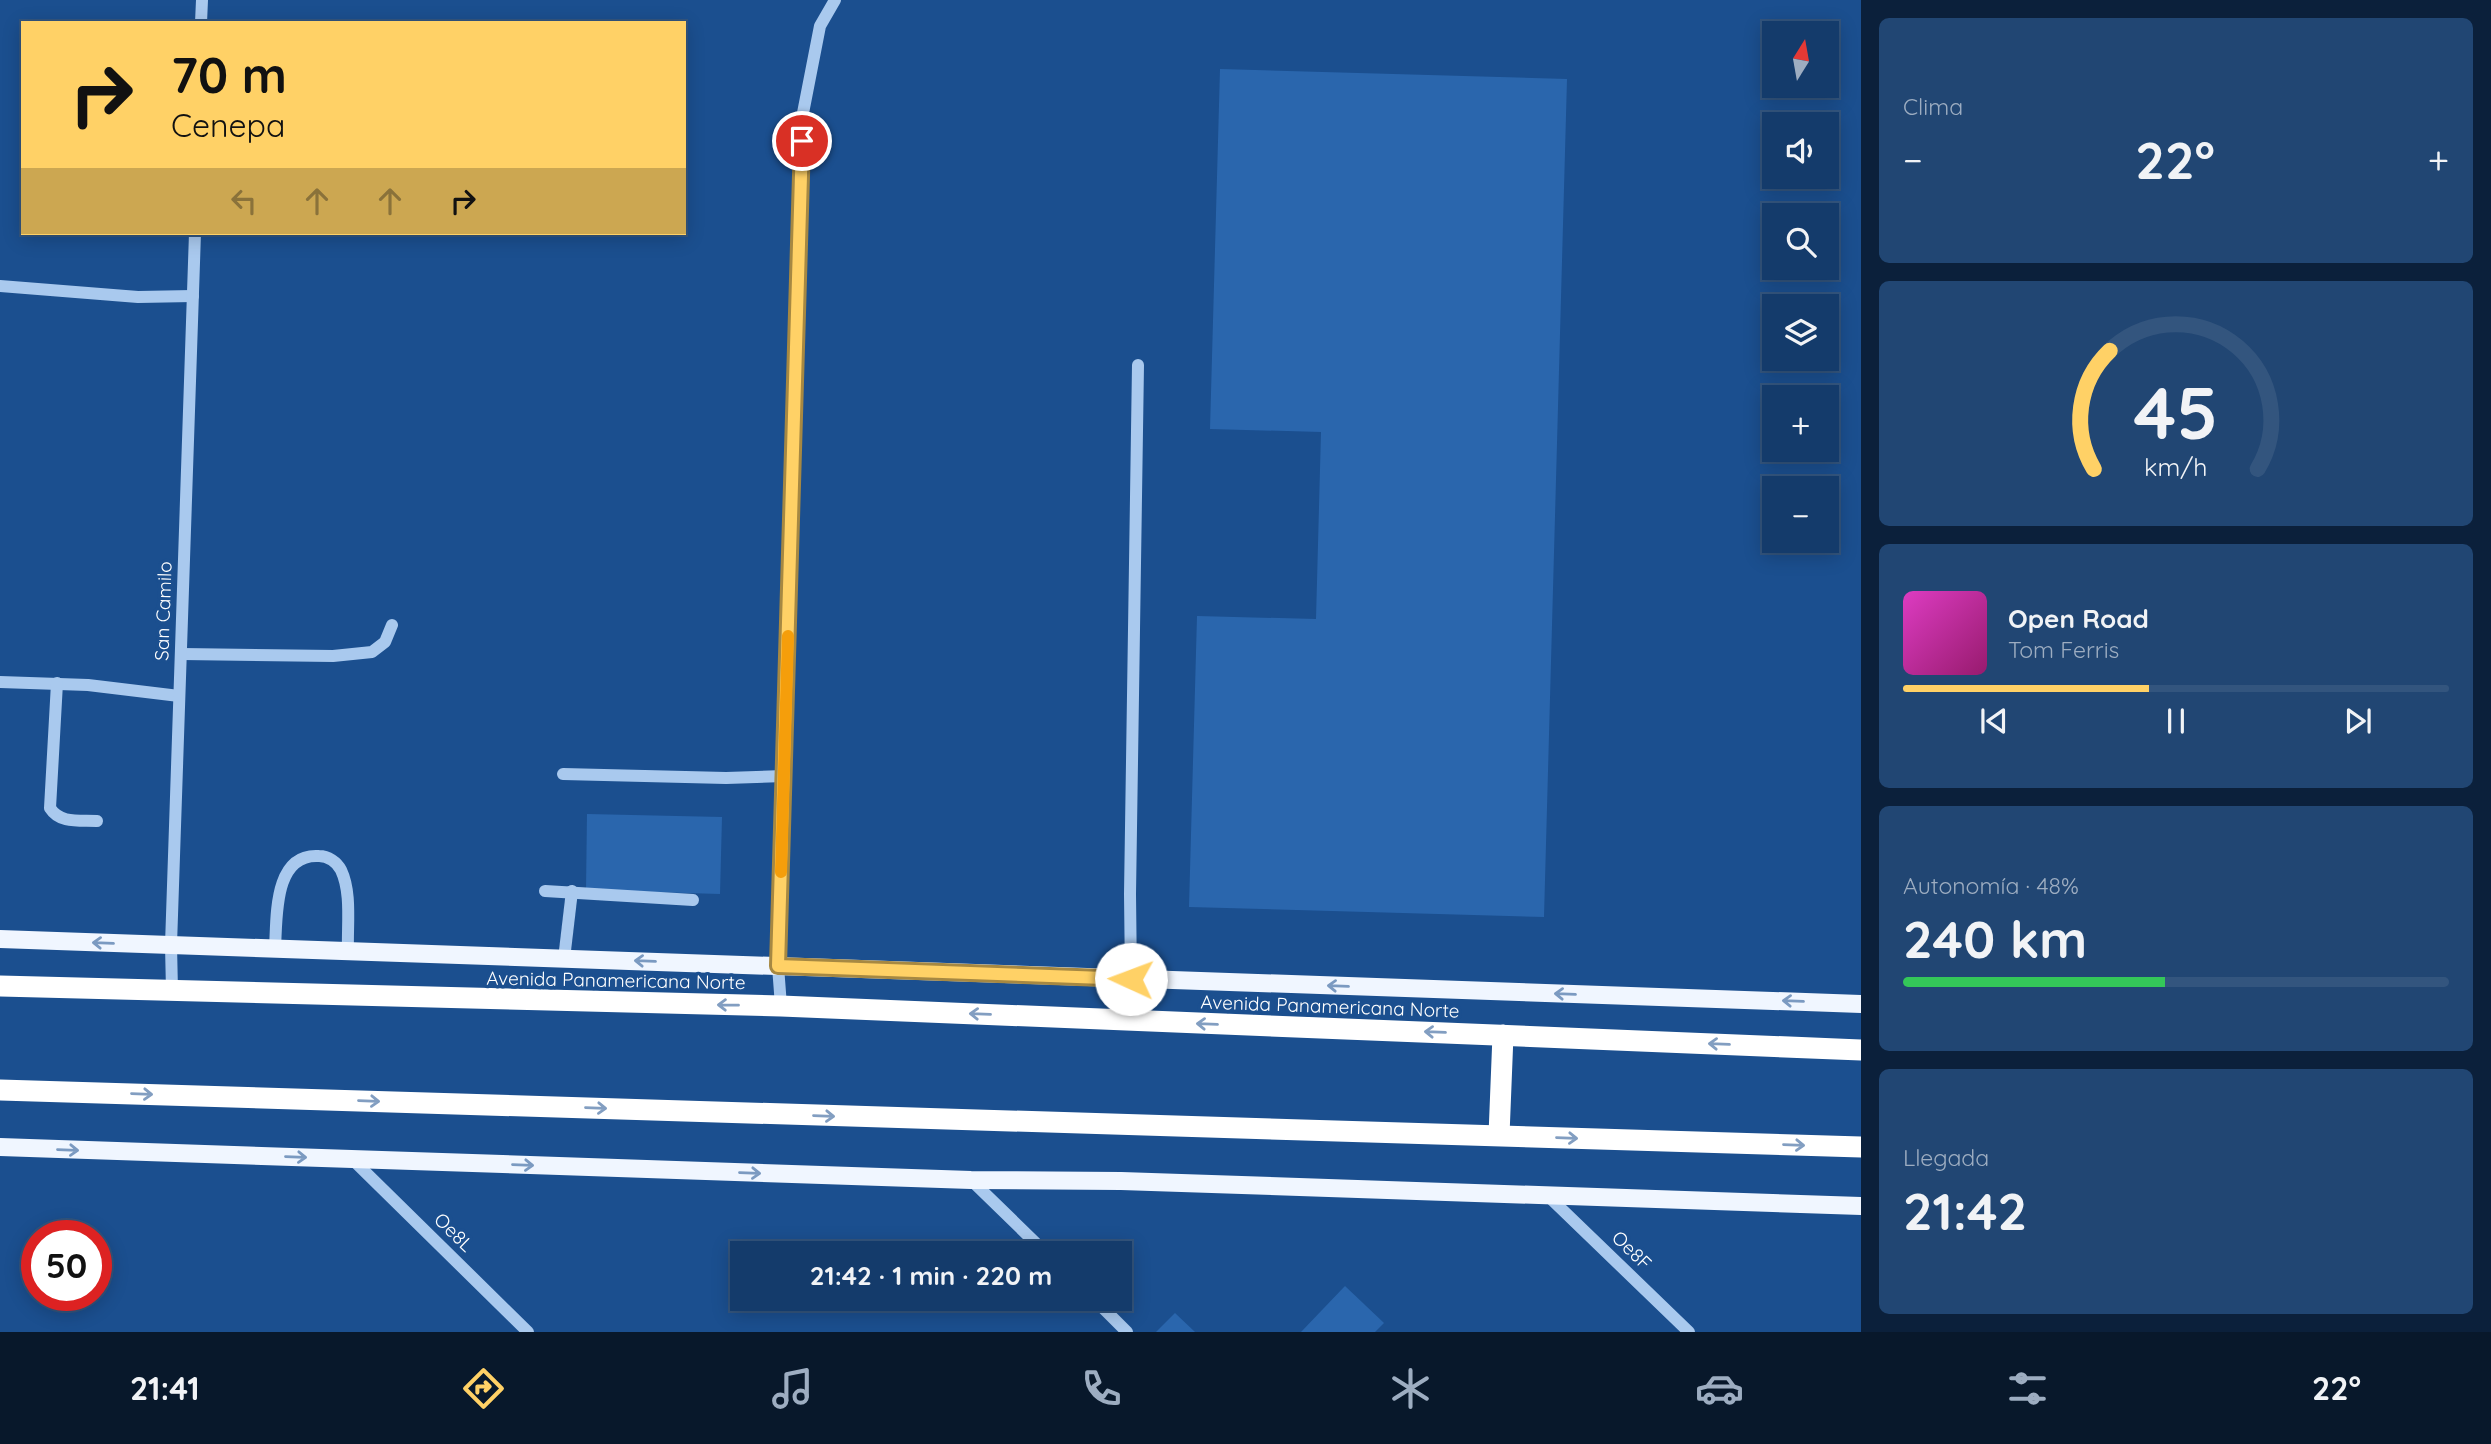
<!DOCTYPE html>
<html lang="es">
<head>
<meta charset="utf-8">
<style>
  :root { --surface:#143b6b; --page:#214673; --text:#f1f3f6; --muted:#9dadc1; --line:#33557e; --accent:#ffd166 }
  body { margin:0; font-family:Quicksand,sans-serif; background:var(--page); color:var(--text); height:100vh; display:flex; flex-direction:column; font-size:26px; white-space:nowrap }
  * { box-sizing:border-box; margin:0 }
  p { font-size:23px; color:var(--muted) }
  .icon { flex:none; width:38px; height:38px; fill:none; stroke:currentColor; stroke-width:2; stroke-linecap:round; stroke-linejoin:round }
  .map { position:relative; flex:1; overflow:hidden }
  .details { display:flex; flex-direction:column; gap:18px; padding:18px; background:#0b203b; width:630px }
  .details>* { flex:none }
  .top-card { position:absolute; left:21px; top:21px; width:665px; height:214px; border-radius:0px; box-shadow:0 4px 18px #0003,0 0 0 2px var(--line); background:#ffd166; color:#111; overflow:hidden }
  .needle { width:46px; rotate:11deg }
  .tools { position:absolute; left:1762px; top:21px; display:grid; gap:14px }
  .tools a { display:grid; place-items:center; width:77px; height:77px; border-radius:0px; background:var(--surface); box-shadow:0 4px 18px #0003,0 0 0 2px var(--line); font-size:35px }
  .speed { position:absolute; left:21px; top:1220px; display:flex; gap:14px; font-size:35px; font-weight:700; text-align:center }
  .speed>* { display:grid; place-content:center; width:91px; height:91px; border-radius:50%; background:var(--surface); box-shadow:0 4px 18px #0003,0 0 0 2px var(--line); line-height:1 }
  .speed .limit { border:10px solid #d22; background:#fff; color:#111 }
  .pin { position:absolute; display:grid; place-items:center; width:60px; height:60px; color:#fff; margin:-30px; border:4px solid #fff; border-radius:50%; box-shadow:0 2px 7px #0007 }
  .me { position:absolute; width:77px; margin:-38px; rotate:272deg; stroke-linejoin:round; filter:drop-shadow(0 0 5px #0008) }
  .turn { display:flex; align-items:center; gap:24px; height:147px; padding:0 35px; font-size:32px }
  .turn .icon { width:91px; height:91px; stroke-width:2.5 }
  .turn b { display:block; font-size:49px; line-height:60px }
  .lanes { display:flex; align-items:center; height:66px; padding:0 35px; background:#0003; justify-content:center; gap:35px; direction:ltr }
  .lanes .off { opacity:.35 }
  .big { font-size:52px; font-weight:700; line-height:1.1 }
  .details .card { flex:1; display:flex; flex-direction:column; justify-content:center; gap:10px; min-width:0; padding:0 24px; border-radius:10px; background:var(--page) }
  .details .dial { align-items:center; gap:0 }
  .dial svg { height:182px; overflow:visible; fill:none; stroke:var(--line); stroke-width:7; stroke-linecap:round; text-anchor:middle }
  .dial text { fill:var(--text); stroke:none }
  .song { display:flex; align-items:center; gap:21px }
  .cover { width:84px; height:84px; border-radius:10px; background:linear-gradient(135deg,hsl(310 70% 55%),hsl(320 70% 35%)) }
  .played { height:7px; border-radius:4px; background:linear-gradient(90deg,var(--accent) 45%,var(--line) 45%) }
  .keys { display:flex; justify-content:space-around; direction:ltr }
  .heat { display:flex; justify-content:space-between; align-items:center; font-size:38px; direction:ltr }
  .charge { height:10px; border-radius:5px; background:linear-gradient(90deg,#34c759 48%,var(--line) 0) }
  .trip { position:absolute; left:730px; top:1241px; width:402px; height:70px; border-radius:0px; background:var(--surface); box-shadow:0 4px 18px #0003,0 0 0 2px var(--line); font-weight:700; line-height:70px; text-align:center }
  .dock { display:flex; height:112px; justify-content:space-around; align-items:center; background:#08182b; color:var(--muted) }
  .dock .icon { width:49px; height:49px }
  .dock .on { color:var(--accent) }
  .dock b { font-size:32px; color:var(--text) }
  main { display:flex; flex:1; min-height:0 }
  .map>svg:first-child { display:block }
  .building { fill:#2a66ad }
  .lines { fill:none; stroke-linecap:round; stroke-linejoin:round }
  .minor { stroke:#a9c9ee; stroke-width:12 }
  .major { stroke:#f0f6ff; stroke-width:18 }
  .highway { stroke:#fff; stroke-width:21 }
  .oneway { stroke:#7b9ac1 }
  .oneway2 { stroke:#829ec1 }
  .route-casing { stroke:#a68842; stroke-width:18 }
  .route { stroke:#ffd166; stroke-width:12 }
  .slow { stroke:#f59e0b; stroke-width:12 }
  .labels { text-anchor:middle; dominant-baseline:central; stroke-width:7; stroke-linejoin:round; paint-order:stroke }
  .street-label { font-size:19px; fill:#fff; stroke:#1b4f8f }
</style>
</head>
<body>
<main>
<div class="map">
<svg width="1861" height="1332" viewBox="0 0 1861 1332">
  <rect width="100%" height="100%" fill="#1b4f8f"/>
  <g class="building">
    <polygon points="1220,69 1567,79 1544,917 1189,907 1197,616 1316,619 1321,432 1210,429"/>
    <polygon points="587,814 722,817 720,894 586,890"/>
    <polygon points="1345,1286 1384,1323 1375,1332 1301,1332"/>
    <polygon points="1175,1313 1195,1332 1156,1332"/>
  </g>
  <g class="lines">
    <g class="minor">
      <polyline points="201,23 202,0"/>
      <polyline points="0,286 138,297 193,296"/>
      <polyline points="182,654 333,656 372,652 385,642 392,625"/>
      <polyline points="0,682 88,685 179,696"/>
      <path d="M57,683L50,808C60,824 80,820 97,821"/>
      <polyline points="563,774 726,778 784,776"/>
      <polyline points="545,891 693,900"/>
      <path d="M275,948C277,918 273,853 319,856C328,856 337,862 341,870C352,893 347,926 348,951"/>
      <polyline points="564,959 572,891"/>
      <polyline points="1131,979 1130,894 1138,365"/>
      <polyline points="172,991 171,945 195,233"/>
      <polyline points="781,1006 778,966 803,113 820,26 835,0"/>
      <polyline points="352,1159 528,1332"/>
      <polyline points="971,1180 1046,1253"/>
      <polyline points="1547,1195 1689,1332"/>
      <polyline points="1093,1298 1127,1332"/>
    </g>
    <g class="major">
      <polyline points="0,939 1861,1004"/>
      <polyline points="0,1147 971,1180 1121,1181 1861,1206"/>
    </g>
    <g class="highway">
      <polyline points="0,986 781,1006 1861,1050"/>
      <polyline points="0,1090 1861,1147"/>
      <polyline points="1499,1135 1503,1035"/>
    </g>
  </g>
  <defs><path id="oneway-shaft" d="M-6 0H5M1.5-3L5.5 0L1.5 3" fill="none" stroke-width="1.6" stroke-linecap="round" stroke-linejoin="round" transform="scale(1.75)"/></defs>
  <g class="oneway">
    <use href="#oneway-shaft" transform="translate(103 943) rotate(-178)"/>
    <use href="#oneway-shaft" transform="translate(645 961) rotate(-178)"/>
    <use href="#oneway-shaft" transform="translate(1338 986) rotate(-178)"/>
    <use href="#oneway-shaft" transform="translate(1565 994) rotate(-178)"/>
    <use href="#oneway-shaft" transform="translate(1793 1001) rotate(-178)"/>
    <use href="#oneway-shaft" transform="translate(68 1150) rotate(2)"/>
    <use href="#oneway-shaft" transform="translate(296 1157) rotate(2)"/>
    <use href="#oneway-shaft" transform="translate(523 1165) rotate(2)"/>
    <use href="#oneway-shaft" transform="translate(750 1173) rotate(2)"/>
  </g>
  <g class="oneway2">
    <use href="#oneway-shaft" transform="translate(728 1005) rotate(-179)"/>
    <use href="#oneway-shaft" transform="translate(980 1014) rotate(-178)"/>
    <use href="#oneway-shaft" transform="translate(1207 1024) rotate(-178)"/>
    <use href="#oneway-shaft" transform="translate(1435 1032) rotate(-178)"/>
    <use href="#oneway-shaft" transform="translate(1719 1044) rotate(-178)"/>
    <use href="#oneway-shaft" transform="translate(142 1094) rotate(2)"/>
    <use href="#oneway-shaft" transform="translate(369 1101) rotate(2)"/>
    <use href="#oneway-shaft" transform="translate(596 1108) rotate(2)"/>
    <use href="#oneway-shaft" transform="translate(824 1116) rotate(2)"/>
    <use href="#oneway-shaft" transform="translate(1567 1138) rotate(2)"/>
    <use href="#oneway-shaft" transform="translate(1794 1145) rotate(2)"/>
  </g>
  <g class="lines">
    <g class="route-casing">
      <polyline id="route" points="802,141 778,966 1131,979"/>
    </g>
    <use href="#route" class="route"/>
    <polyline class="slow" points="781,872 788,636"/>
  </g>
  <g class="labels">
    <g class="street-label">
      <text transform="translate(163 611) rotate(-88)">San Camilo</text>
      <text transform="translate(616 980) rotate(1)">Avenida Panamericana Norte</text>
      <text transform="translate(1330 1006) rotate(2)">Avenida Panamericana Norte</text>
      <text transform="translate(454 1232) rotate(44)">Oe8L</text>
      <text transform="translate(1632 1250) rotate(44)">Oe8F</text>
    </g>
  </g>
</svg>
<div class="tools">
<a><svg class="needle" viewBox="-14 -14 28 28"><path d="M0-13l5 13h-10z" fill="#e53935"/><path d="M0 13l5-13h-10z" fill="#9dadc1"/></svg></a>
<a><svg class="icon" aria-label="sound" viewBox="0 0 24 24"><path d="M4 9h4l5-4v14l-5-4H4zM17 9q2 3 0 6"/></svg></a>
<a><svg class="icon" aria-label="search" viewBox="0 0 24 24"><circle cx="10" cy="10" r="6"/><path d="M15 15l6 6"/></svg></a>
<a><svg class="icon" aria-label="layers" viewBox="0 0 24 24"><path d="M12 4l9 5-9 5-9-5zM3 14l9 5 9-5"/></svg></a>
<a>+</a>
<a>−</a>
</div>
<div class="speed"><div class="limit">50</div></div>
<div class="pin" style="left:802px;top:141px;background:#d93025"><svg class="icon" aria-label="arrive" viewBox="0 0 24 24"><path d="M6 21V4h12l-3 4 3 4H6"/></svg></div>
<svg class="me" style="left:1131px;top:979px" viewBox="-20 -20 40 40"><circle r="19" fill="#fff"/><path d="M0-13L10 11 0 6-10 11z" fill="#ffd166"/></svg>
<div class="trip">21:42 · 1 min · 220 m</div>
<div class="top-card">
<div class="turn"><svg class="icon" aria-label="right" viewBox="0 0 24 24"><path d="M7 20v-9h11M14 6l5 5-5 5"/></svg><div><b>70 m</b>Cenepa</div></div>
<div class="lanes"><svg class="icon off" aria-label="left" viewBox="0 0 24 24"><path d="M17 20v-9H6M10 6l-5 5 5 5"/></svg><svg class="icon off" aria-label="ahead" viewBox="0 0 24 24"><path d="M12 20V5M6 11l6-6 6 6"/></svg><svg class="icon off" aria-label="ahead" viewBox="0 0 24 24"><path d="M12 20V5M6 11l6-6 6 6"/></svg><svg class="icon" aria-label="right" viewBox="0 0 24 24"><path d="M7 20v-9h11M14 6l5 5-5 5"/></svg></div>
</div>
</div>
<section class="details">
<div class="card"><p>Clima</p>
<div class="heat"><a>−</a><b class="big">22°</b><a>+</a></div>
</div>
<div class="card dial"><svg viewBox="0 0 100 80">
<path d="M14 69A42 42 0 1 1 86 69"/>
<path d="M14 69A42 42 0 0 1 21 17" stroke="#ffd166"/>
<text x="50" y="56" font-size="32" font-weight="700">45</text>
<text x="50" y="72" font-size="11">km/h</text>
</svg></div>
<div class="card">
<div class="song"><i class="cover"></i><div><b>Open Road</b><p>Tom Ferris</p></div></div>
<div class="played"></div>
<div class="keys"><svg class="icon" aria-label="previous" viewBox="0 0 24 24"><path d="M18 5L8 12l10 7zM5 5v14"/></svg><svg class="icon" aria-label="pause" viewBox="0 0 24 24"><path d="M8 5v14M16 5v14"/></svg><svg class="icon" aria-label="next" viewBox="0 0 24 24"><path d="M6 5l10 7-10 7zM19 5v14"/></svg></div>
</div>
<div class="card"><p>Autonomía · 48%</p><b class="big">240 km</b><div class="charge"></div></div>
<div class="card"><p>Llegada</p><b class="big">21:42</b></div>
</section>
</main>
<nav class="dock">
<b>21:41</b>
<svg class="icon on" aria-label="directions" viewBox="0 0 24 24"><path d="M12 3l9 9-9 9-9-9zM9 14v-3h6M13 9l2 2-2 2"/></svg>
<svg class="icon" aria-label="music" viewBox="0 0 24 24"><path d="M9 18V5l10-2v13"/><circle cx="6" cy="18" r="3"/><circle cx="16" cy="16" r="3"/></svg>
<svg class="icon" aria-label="phone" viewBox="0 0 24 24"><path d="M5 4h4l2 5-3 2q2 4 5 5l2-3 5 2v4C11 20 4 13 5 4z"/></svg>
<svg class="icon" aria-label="climate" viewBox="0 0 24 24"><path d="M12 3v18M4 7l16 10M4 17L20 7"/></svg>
<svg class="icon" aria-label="car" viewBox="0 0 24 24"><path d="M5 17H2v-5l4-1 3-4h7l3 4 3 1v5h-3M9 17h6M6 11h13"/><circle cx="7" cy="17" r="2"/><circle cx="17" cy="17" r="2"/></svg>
<svg class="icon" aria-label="filters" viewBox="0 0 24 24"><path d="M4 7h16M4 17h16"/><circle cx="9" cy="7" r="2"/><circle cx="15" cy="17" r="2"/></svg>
<b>22°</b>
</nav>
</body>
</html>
